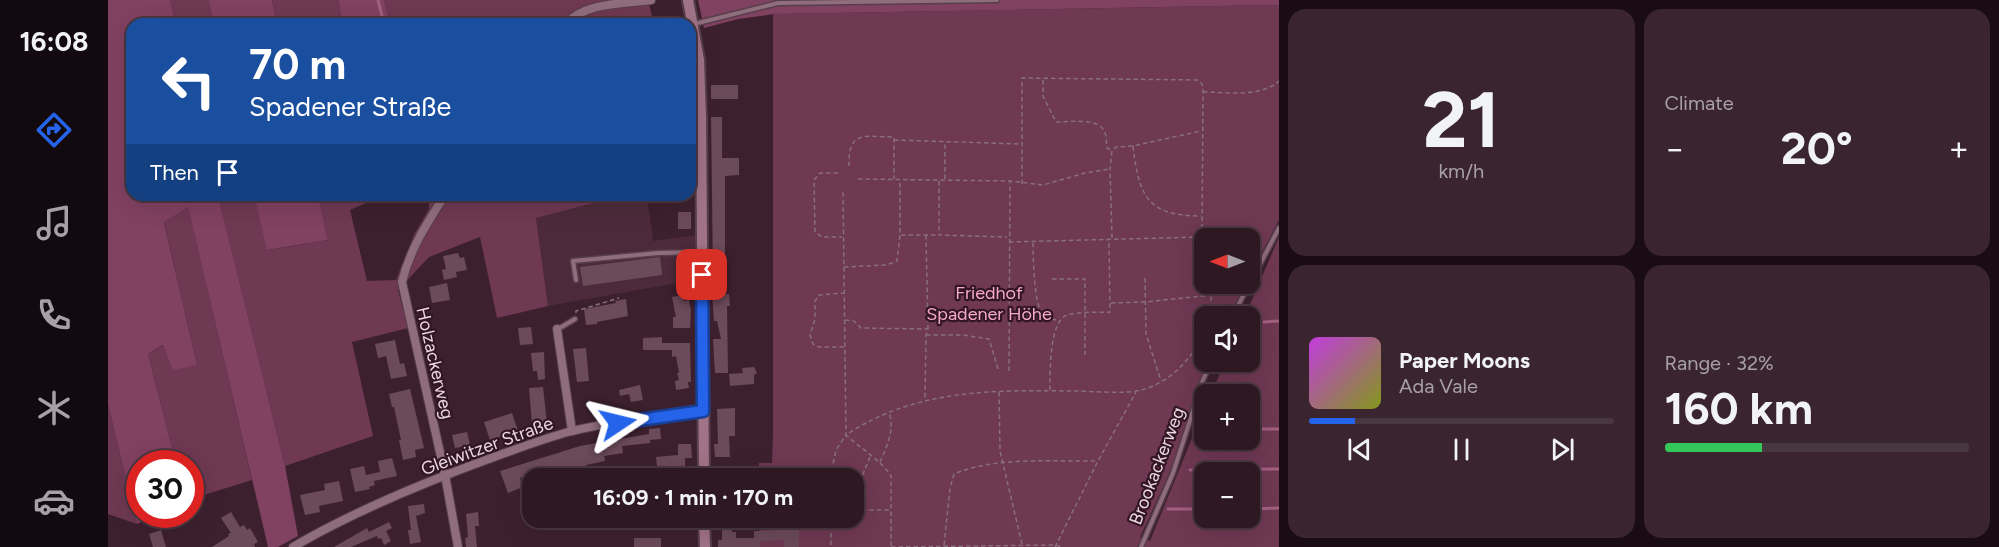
<!DOCTYPE html>
<html lang="en">
<head>
<meta charset="utf-8">
<style>
  :root { --surface:#2e1822; --page:#3a252f; --text:#f1f3f6; --muted:#a7a0a5; --line:#493740; --accent:#2563eb }
  body { margin:0; font-family:Figtree,sans-serif; background:var(--page); color:var(--text); height:100vh; display:flex; flex-direction:column; font-size:22px; white-space:nowrap }
  * { box-sizing:border-box; margin:0 }
  p { font-size:20px; color:var(--muted) }
  .icon { flex:none; width:33px; height:33px; fill:none; stroke:currentColor; stroke-width:2; stroke-linecap:round; stroke-linejoin:round }
  .map { position:relative; flex:1; overflow:hidden }
  .drawer { display:flex; flex-direction:column; gap:9px; padding:9px; background:#190d13; width:720px }
  .drawer>* { flex:none }
  .top-card { position:absolute; left:18px; top:18px; width:570px; height:183px; border-radius:18px; box-shadow:0 6px 24px #0002,0 0 0 2px var(--line); background:#1a4fa0; color:#fff; overflow:hidden }
  .needle { width:39px; rotate:270deg }
  .tools { position:absolute; left:1086px; top:228px; display:grid; gap:12px }
  .tools a { display:grid; place-items:center; width:66px; height:66px; border-radius:12px; background:var(--surface); box-shadow:0 6px 24px #0002,0 0 0 2px var(--line); font-size:30px }
  .speed { position:absolute; left:18px; top:450px; display:flex; gap:12px; font-size:30px; font-weight:700; text-align:center }
  .speed>* { display:grid; place-content:center; width:78px; height:78px; border-radius:50%; background:var(--surface); box-shadow:0 6px 24px #0002,0 0 0 2px var(--line); line-height:1 }
  .speed .limit { border:9px solid #d22; background:#fff; color:#111 }
  .pin { position:absolute; display:grid; place-items:center; width:51px; height:51px; color:#fff; margin:-26px; border-radius:12px; box-shadow:0 3px 9px #0006 }
  .me { position:absolute; width:66px; margin:-33px; rotate:80deg; stroke-linejoin:round; filter:drop-shadow(0 0 4px #0008) }
  .turn { display:flex; align-items:center; gap:21px; height:126px; padding:0 24px; font-size:27px }
  .turn .icon { width:78px; height:78px; stroke-width:2.5 }
  .turn b { display:block; font-size:42px; line-height:51px }
  .then { display:flex; align-items:center; height:57px; padding:0 24px; background:#0003; gap:12px; font-size:22px }
  .big { font-size:45px; font-weight:700; line-height:1.1 }
  .drawer .widget { flex:1; display:flex; flex-direction:column; justify-content:center; gap:9px; min-width:0; padding:0 21px; border-radius:18px; background:var(--page) }
  .drawer .dial { align-items:center; gap:0 }
  .dial b { font-size:78px; line-height:1 }
  .song { display:flex; align-items:center; gap:18px }
  .cover { width:72px; height:72px; border-radius:9px; background:linear-gradient(135deg,hsl(290 70% 55%),hsl(70 70% 35%)) }
  .played { height:6px; border-radius:3px; background:linear-gradient(90deg,var(--accent) 15%,var(--line) 15%) }
  .keys { display:flex; justify-content:space-around; direction:ltr }
  .heat { display:flex; justify-content:space-between; align-items:center; font-size:33px; direction:ltr }
  .charge { height:9px; border-radius:4px; background:linear-gradient(90deg,#34c759 32%,var(--line) 0) }
  .drawer .tiles { flex:1; display:grid; gap:9px; grid-template-columns:repeat(2,1fr) }
  .trip { position:absolute; left:414px; top:468px; width:342px; height:60px; border-radius:18px; background:var(--surface); box-shadow:0 6px 24px #0002,0 0 0 2px var(--line); font-weight:700; line-height:60px; text-align:center }
  main { display:flex; flex:1; min-height:0 }
  .tabs { display:flex; flex-direction:column; width:108px; justify-content:space-around; align-items:center; background:#120a0e; color:var(--muted) }
  .tabs .icon { width:42px; height:42px }
  .tabs .current { color:var(--accent) }
  .tabs b { font-size:27px; color:var(--text) }
  .map>svg:first-child { display:block }
  .built { fill:#4d2a3b }
  .green { fill:#6f3853; fill-rule:evenodd }
  .forest { fill:#814160 }
  .lines { fill:none; stroke-linecap:round; stroke-linejoin:round }
  .stream { stroke:#a35f7f; stroke-width:3 }
  .building { fill:#6b4a59 }
  .lane-casing { stroke:#573e4b; stroke-width:7 }
  .street-casing { stroke:#573e4b; stroke-width:10 }
  .secondary-casing { stroke:#573e4b; stroke-width:14 }
  .path { stroke:#886f7b; stroke-width:1.5; stroke-dasharray:4.5 3; stroke-linecap:butt }
  .lane { stroke:#906d7c; stroke-width:4 }
  .street { stroke:#906d7c; stroke-width:8 }
  .secondary { stroke:#a17388; stroke-width:10 }
  .route-casing { stroke:#184099; stroke-width:15 }
  .route { stroke:#2563eb; stroke-width:10 }
  .labels { text-anchor:middle; dominant-baseline:central; stroke-width:4.5; stroke-linejoin:round; paint-order:stroke }
  .park-label { font-size:18px; fill:#f7a9cd; stroke:#321624 }
  .street-label { font-size:18px; fill:#edd9e2; stroke:#321624 }
</style>
</head>
<body>
<main>
<nav class="tabs">
<b>16:08</b>
<svg class="icon current" aria-label="directions" viewBox="0 0 24 24"><path d="M12 3l9 9-9 9-9-9zM9 14v-3h6M13 9l2 2-2 2"/></svg>
<svg class="icon" aria-label="music" viewBox="0 0 24 24"><path d="M9 18V5l10-2v13"/><circle cx="6" cy="18" r="3"/><circle cx="16" cy="16" r="3"/></svg>
<svg class="icon" aria-label="phone" viewBox="0 0 24 24"><path d="M5 4h4l2 5-3 2q2 4 5 5l2-3 5 2v4C11 20 4 13 5 4z"/></svg>
<svg class="icon" aria-label="climate" viewBox="0 0 24 24"><path d="M12 3v18M4 7l16 10M4 17L20 7"/></svg>
<svg class="icon" aria-label="car" viewBox="0 0 24 24"><path d="M5 17H2v-5l4-1 3-4h7l3 4 3 1v5h-3M9 17h6M6 11h13"/><circle cx="7" cy="17" r="2"/><circle cx="17" cy="17" r="2"/></svg>
</nav>
<div class="map">
<svg width="1171" height="547" viewBox="0 0 1171 547">
  <rect width="100%" height="100%" fill="#3d202e"/>
  <polygon class="built" points="539,196 545,241 589,235 591,279 440,306 428,218 486,203"/>
  <g class="green">
    <polygon points="62,0 100,0 106,24 68,24"/>
    <polygon points="164,0 230,0 235,24 169,24"/>
    <polygon points="276,0 540,0 546,24 282,24"/>
    <path d="M1171,5V220L1142,275V238H1096V284H1137L1121,316H1096V362H1099C1089,385 1085,409 1077,433C1064,469 1048,503 1032,537L1042,541L1096,409V440H1142V394H1103L1117,362H1142V316H1137L1171,237V547H652L651,518H746V478H651V463H664L665,437V14ZM1096,472H1142V518H1096Z"/>
    <polygon points="110,195 146,195 160,250 220,240 210,195 276,195 242,210 259,281 288,280 306,235 321,209 321,195 485,195 486,203 428,218 440,306 389,318 372,237 321,257 290,290 300,328 244,342 265,436 177,466"/>
    <polygon points="80,206 144,480 83,499 82,464 68,463 40,354 56,345 89,365 56,221"/>
    <polygon points="0,405 29,524 0,514"/>
  </g>
  <g class="forest">
    <polygon points="0,0 62,0 68,24 24,24 24,195 110,195 177,466 190,536 170,547 160,547 80,207 56,222 89,365 65,370 55,345 40,354 68,463 32,464 32,514 49,515 29,524 0,405"/>
    <polygon points="100,0 164,0 169,24 106,24"/>
    <polygon points="230,0 276,0 282,24 235,24"/>
    <polygon points="590,0 1171,0 1171,5 666,14 630,19 596,28"/>
    <polygon points="146,195 210,195 220,240 159,250"/>
  </g>
  <g class="lines">
    <g class="stream">
      <polyline points="270,0 276,24"/>
      <polyline points="1156,322 1171,321"/>
      <polyline points="1142,429 1171,429"/>
      <polyline points="1082,470 1171,469"/>
      <polyline points="1060,509 1096,509"/>
      <polyline points="1142,509 1171,508"/>
    </g>
  </g>
  <g class="building">
    <rect x="603" y="85" width="27" height="14"/>
    <polygon points="603,117 614,117 614,158 631,158 631,175 617,176 617,272 605,272"/>
    <rect x="570" y="212" width="13" height="17"/>
    <polygon points="350,253 352,258 356,257 359,270 348,272 349,277 336,280 334,270 338,269 335,256"/>
    <polygon points="552,257 554,275 475,286 472,267"/>
    <polygon points="339,283 342,300 324,303 321,287"/>
    <polygon points="604,294 621,294 622,306 619,306 620,373 607,373 605,339 613,339 609,321 606,321"/>
    <polygon points="575,295 576,301 581,300 583,310 582,328 565,328 565,317 568,317 564,297"/>
    <polygon points="518,299 520,316 489,322 489,324 478,325 476,309 508,303 507,301"/>
    <polygon points="423,327 425,344 412,345 410,328"/>
    <polygon points="554,337 554,343 582,343 583,382 580,382 581,388 568,390 567,381 571,380 569,373 571,373 568,356 564,357 564,350 535,350 535,338"/>
    <polygon points="287,340 292,364 296,363 299,376 283,379 278,356 270,358 267,344"/>
    <polygon points="478,348 481,381 469,382 465,349"/>
    <polygon points="436,352 437,379 430,380 429,371 425,371 423,353"/>
    <polygon points="646,367 649,373 646,375 646,384 622,386 621,374 635,373 634,368"/>
    <polygon points="532,385 535,400 523,402 521,394 512,396 511,390"/>
    <polygon points="435,387 439,423 424,424 421,388"/>
    <polygon points="302,389 316,448 307,450 308,457 295,460 291,440 293,440 286,407 284,407 281,394"/>
    <polygon points="627,408 627,436 621,436 622,457 607,457 606,444 610,444 609,409"/>
    <polygon points="404,413 410,431 382,440 376,422"/>
    <polygon points="552,428 553,439 542,440 542,436 542,443 514,446 515,453 496,456 497,461 478,465 478,467 466,470 465,468 442,475 441,471 412,478 415,487 400,493 392,471 472,446 541,434 541,429"/>
    <polygon points="359,432 362,445 347,448 344,435"/>
    <polygon points="570,444 583,444 584,458 577,458 577,478 541,478 541,466 549,466 548,457 570,455"/>
    <polygon points="284,458 289,476 266,481 267,485 261,487 262,489 247,492 242,469 256,466 258,475 272,472 270,461"/>
    <polygon points="231,481 235,501 211,506 212,512 197,515 192,495 217,490 216,484"/>
    <polygon points="316,504 317,513 308,516 313,542 302,544 300,530 303,530 300,506"/>
    <polygon points="123,512 132,527 136,525 139,530 142,528 150,542 146,544 147,547 104,547 121,536 120,534 123,533 113,518"/>
    <polygon points="370,512 371,526 367,526 369,547 358,547 357,538 360,537 358,514"/>
    <rect x="559" y="518" width="18" height="12"/>
    <polygon points="664,518 683,518 683,530 691,530 691,547 676,547 676,540 652,541 652,547 610,547 610,540 614,540 614,522 624,522 624,532 628,532 628,538 646,538 646,531 665,531"/>
    <polygon points="281,522 284,528 278,531 283,541 276,545 273,538 270,539 269,536 243,547 226,547 259,528 261,532"/>
    <polygon points="53,530 58,547 45,547 41,534"/>
    <rect x="526" y="538" width="27" height="9"/>
  </g>
  <g class="lines">
    <g class="lane-casing">
      <g id="lane">
        <polyline points="586,24 670,3 889,0"/>
        <polyline points="468,280 465,261 550,253 593,252"/>
        <polyline points="1142,283 1171,228"/>
        <polyline points="1125,316 1141,284"/>
        <polyline points="450,329 467,319"/>
        <polyline points="1033,547 1065,473 1095,380 1103,362"/>
      </g>
    </g>
    <g class="street-casing">
      <g id="street">
        <path d="M458,24C477,2 516,4 543,0"/>
        <path d="M337,195C319,223 302,249 294,282L337,475L350,547"/>
        <polyline points="449,329 464,431"/>
        <path d="M185,547C248,510 317,482 386,457C411,448 437,438 464,431C507,421 551,416 595,411"/>
      </g>
    </g>
    <g class="secondary-casing">
      <g id="secondary">
        <polyline points="580,0 591,60 593,118 596,478"/>
        <polyline points="596,518 597,547"/>
      </g>
    </g>
    <g class="path">
      <path d="M935,80V96L948,122C962,122 992,117 997,133C999,137 998,143 999,148L1003,150"/>
      <path d="M1095,92C1118,92 1152,98 1171,81"/>
      <polyline points="786,140 913,144"/>
      <path d="M1025,146C1031,196 1039,216 1093,216"/>
      <path d="M741,166C740,129 757,137 786,137V179"/>
      <polyline points="730,173 712,173 706,180 707,232 714,237 734,237"/>
      <polyline points="750,179 902,181 935,185 977,173 1002,169"/>
      <polyline points="837,179 837,142"/>
      <polyline points="831,181 831,235 899,237"/>
      <polyline points="914,184 914,78 1089,80 1094,84 1095,91 1094,237 1104,238"/>
      <polyline points="793,235 830,235"/>
      <polyline points="818,235 820,329"/>
      <polyline points="1004,238 1002,169 1004,151 1008,147 1025,146 1093,131"/>
      <polyline points="901,242 1092,237"/>
      <path d="M925,243C925,256 926,304 934,313C938,318 945,319 951,321"/>
      <polyline points="736,267 778,265 789,261 792,235 792,180"/>
      <polyline points="1037,278 1038,334 1053,381"/>
      <polyline points="944,279 977,279 977,355"/>
      <polyline points="1003,303 1037,302 1104,295"/>
      <polyline points="468,313 468,311 511,298"/>
      <polyline points="1102,316 1104,284"/>
      <polyline points="737,320 746,321 753,328 820,329 818,335 817,400"/>
      <polyline points="818,335 855,335 881,339 891,372"/>
      <polyline points="736,347 711,347 705,344 702,335 707,319 707,301 711,295 736,293"/>
      <polyline points="901,371 902,182"/>
      <path d="M942,390C942,374 941,321 959,315C972,311 989,313 1002,312L1001,239"/>
      <polyline points="891,392 892,451 914,544"/>
      <polyline points="762,457 755,474 754,507 757,510 783,510"/>
      <path d="M772,462C779,446 787,430 781,412"/>
      <polyline points="722,478 728,450 738,435 735,192"/>
      <polyline points="723,518 723,547"/>
      <path d="M836,545L842,488L846,474C888,456 945,462 990,461"/>
      <path d="M783,546V476C774,461 752,448 738,435C807,389 884,390 964,391C983,391 1011,394 1028,391C1059,386 1083,360 1096,334"/>
      <polyline points="783,547 948,545 954,547"/>
      <polyline points="947,547 990,461 1028,392"/>
    </g>
    <use href="#lane" class="lane"/>
    <use href="#street" class="street"/>
    <use href="#secondary" class="secondary"/>
  </g>
  <g class="lines">
    <g class="route-casing">
      <polyline id="route" points="510,423 595,411 594,275"/>
    </g>
    <use href="#route" class="route"/>
  </g>
  <g class="labels">
    <g class="park-label">
      <text x="881" y="293">Friedhof<tspan x="881" dy="21">Spadener Höhe</tspan></text>
    </g>
    <g class="street-label">
      <text transform="translate(327 363) rotate(77)">Holzackerweg</text>
      <text transform="translate(379 446) rotate(-20)">Gleiwitzer Straße</text>
      <text transform="translate(1049 466) rotate(-69)">Brookackerweg</text>
    </g>
  </g>
</svg>
<div class="tools">
<a><svg class="needle" viewBox="-14 -14 28 28"><path d="M0-13l5 13h-10z" fill="#e53935"/><path d="M0 13l5-13h-10z" fill="#a7a0a5"/></svg></a>
<a><svg class="icon" aria-label="sound" viewBox="0 0 24 24"><path d="M4 9h4l5-4v14l-5-4H4zM17 9q2 3 0 6"/></svg></a>
<a>+</a>
<a>−</a>
</div>
<div class="speed"><div class="limit">30</div></div>
<div class="pin" style="left:594px;top:275px;background:#d93025"><svg class="icon" aria-label="arrive" viewBox="0 0 24 24"><path d="M6 21V4h12l-3 4 3 4H6"/></svg></div>
<svg class="me" style="left:510px;top:423px" viewBox="-20 -20 40 40"><path d="M0-17L14 15 0 8-14 15z" fill="#2563eb" stroke="#fff" stroke-width="4"/></svg>
<div class="trip">16:09 · 1 min · 170 m</div>
<div class="top-card">
<div class="turn"><svg class="icon" aria-label="left" viewBox="0 0 24 24"><path d="M17 20v-9H6M10 6l-5 5 5 5"/></svg><div><b>70 m</b>Spadener Straße</div></div>
<div class="then">Then<svg class="icon" aria-label="arrive" viewBox="0 0 24 24"><path d="M6 21V4h12l-3 4 3 4H6"/></svg></div>
</div>
</div>
<section class="drawer">
<div class="tiles">
<div class="widget dial"><b>21</b><p>km/h</p></div>
<div class="widget"><p>Climate</p>
<div class="heat"><a>−</a><b class="big">20°</b><a>+</a></div>
</div>
<div class="widget">
<div class="song"><i class="cover"></i><div><b>Paper Moons</b><p>Ada Vale</p></div></div>
<div class="played"></div>
<div class="keys"><svg class="icon" aria-label="previous" viewBox="0 0 24 24"><path d="M18 5L8 12l10 7zM5 5v14"/></svg><svg class="icon" aria-label="pause" viewBox="0 0 24 24"><path d="M8 5v14M16 5v14"/></svg><svg class="icon" aria-label="next" viewBox="0 0 24 24"><path d="M6 5l10 7-10 7zM19 5v14"/></svg></div>
</div>
<div class="widget"><p>Range · 32%</p><b class="big">160 km</b><div class="charge"></div></div>
</div>
</section>
</main>
</body>
</html>
